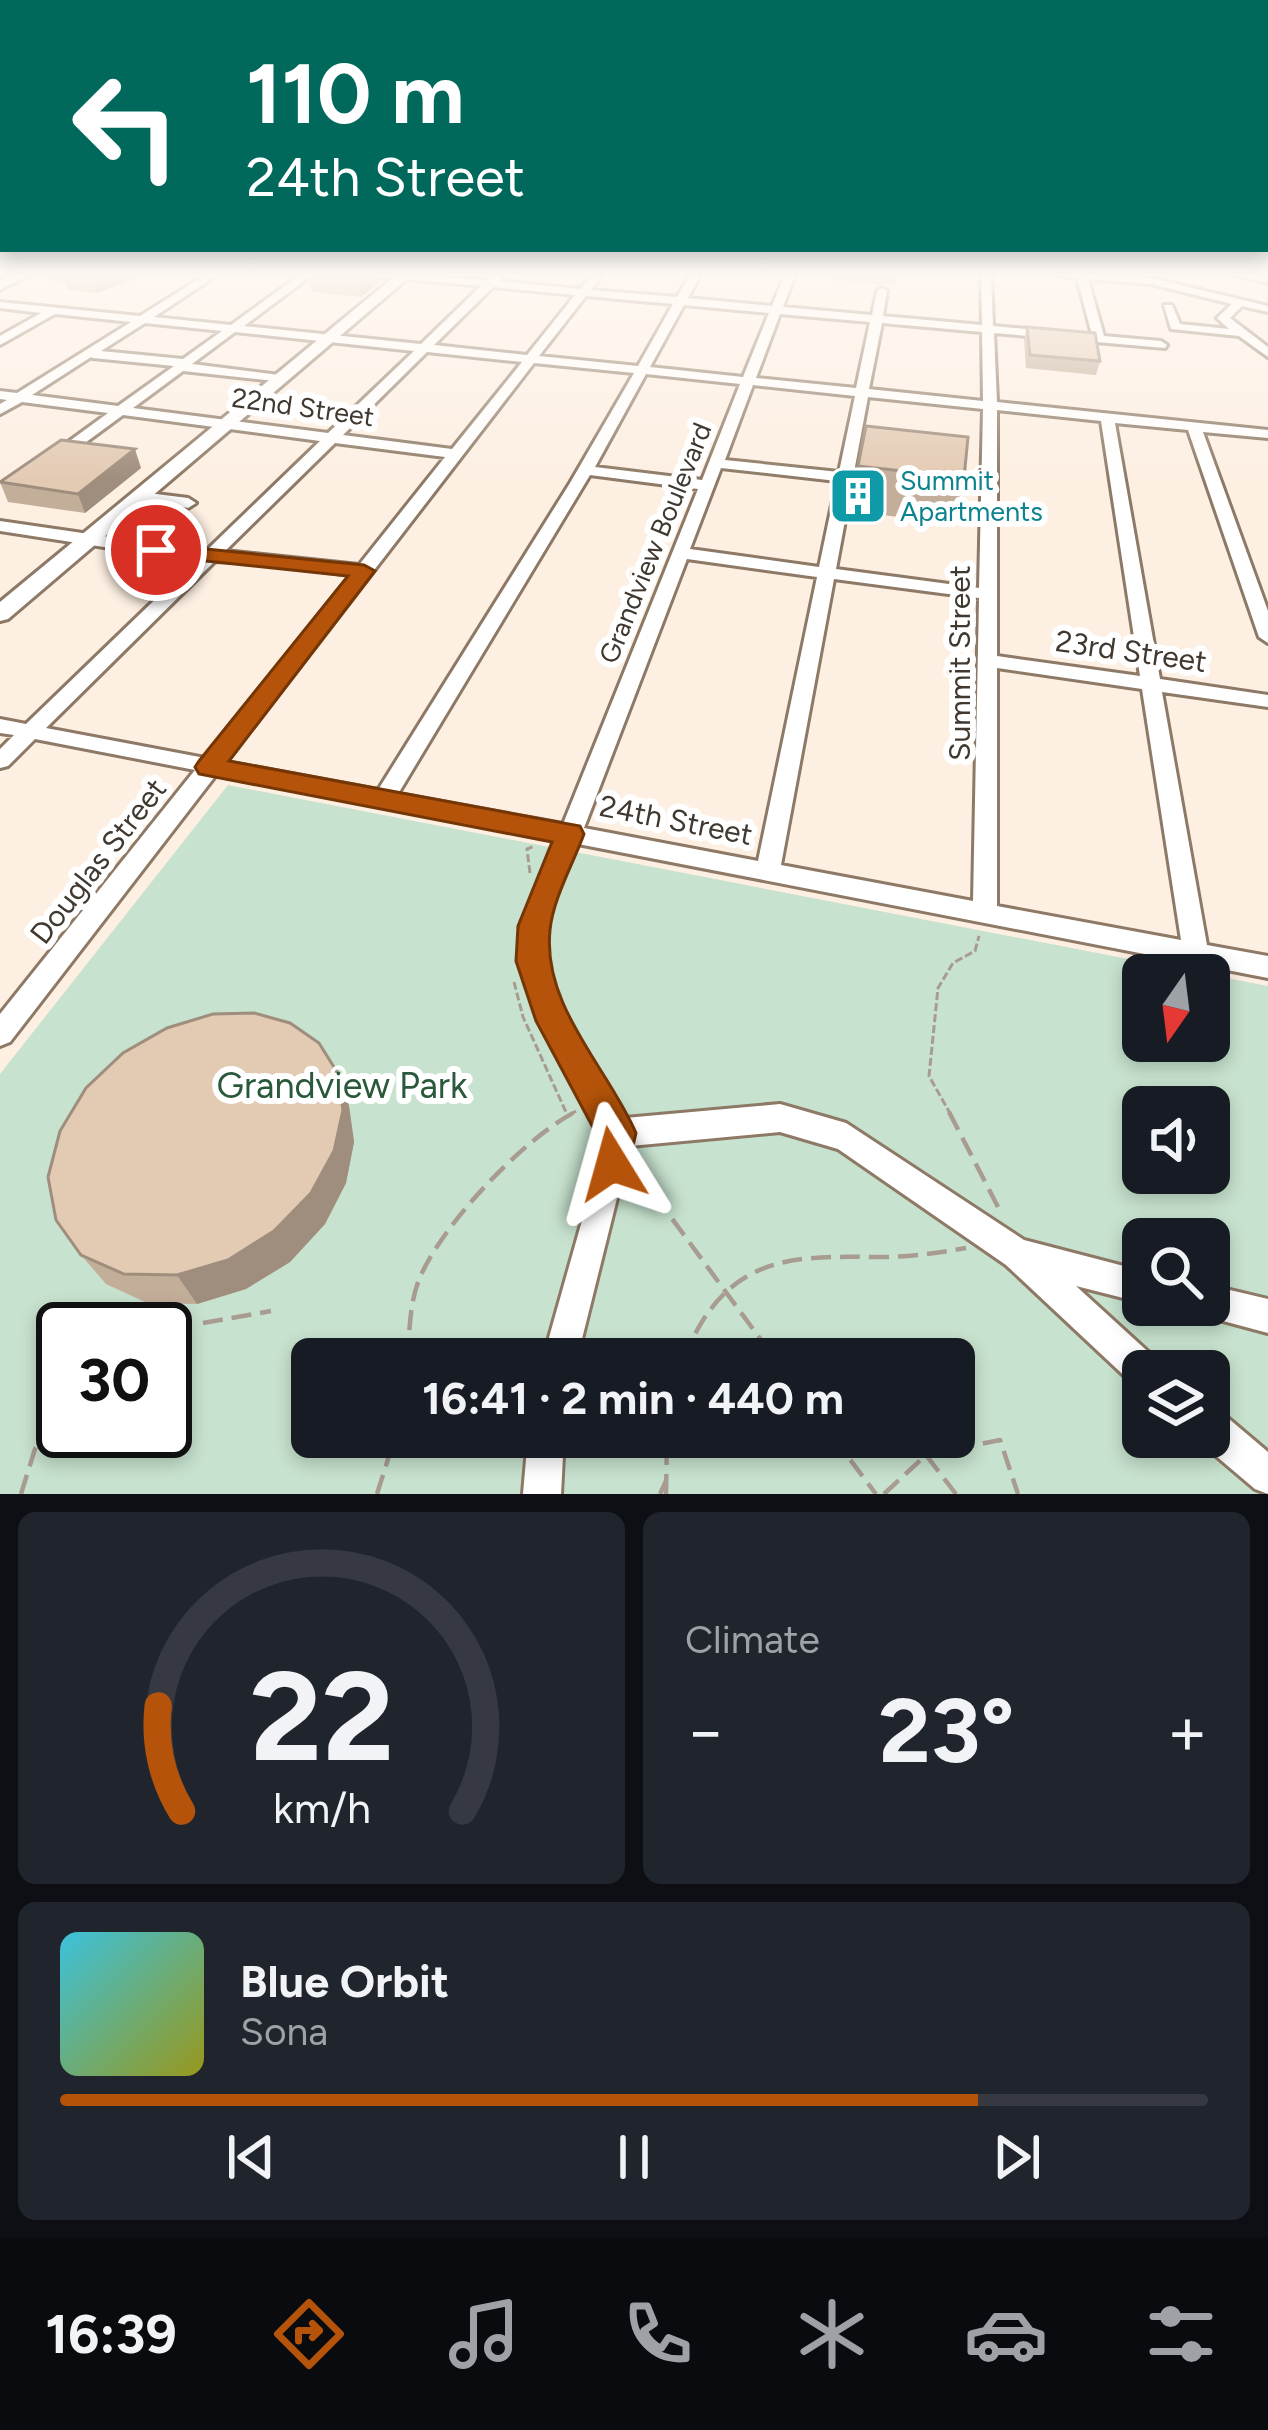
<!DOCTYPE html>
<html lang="en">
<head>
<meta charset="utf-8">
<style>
  :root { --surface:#171b24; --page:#20242c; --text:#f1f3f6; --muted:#9ea1a6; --line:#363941; --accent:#b45309 }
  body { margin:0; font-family:Figtree,sans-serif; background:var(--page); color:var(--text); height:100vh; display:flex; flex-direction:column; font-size:45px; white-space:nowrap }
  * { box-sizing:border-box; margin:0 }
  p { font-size:39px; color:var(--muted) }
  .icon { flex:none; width:66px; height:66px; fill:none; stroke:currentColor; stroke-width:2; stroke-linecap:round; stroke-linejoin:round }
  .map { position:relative; height:1494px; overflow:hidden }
  .panel { display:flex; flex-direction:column; gap:18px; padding:18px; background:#0d0f14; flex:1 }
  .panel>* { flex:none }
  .hud { position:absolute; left:0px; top:0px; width:1269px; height:252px; box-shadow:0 6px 18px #0003; background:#00695c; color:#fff; overflow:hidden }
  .needle { width:78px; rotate:194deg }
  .fabs { position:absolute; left:1122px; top:954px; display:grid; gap:24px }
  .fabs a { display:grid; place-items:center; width:108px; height:108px; border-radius:18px; background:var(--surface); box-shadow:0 6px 18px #0003; font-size:60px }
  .speed { position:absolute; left:36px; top:1302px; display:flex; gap:24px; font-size:60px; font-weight:700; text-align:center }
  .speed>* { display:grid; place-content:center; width:156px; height:156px; border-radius:50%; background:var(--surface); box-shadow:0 6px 18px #0003; line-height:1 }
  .speed .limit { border:6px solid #111; border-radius:18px; background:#fff; color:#111 }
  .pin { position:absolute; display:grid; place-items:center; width:102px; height:102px; color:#fff; margin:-51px; border:6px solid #fff; border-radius:50%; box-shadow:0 3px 12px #0007 }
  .me { position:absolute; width:132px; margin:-66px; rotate:352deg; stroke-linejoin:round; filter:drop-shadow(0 0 9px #0008) }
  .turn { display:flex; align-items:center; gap:42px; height:252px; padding:0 48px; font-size:54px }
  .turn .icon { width:156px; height:156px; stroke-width:2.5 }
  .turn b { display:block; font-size:84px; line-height:102px }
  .big { font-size:90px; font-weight:700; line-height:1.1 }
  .panel .widget { flex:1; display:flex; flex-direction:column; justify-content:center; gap:18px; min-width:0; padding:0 42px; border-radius:18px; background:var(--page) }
  .panel .dial { align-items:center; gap:0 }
  .dial svg { height:312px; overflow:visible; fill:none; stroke:var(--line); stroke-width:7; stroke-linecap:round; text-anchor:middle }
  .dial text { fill:var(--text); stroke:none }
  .song { display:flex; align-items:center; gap:36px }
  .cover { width:144px; height:144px; border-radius:18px; background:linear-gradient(135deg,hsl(190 70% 55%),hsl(60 70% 35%)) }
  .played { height:12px; border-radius:6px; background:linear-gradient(90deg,var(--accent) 80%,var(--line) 80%) }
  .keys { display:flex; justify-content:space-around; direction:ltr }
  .heat { display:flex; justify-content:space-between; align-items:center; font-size:66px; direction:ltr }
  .panel .tiles { flex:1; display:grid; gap:18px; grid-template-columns:1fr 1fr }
  .widget:last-child { grid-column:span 2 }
  .trip { position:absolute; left:291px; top:1338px; width:684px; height:120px; border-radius:18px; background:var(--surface); box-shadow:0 6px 18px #0003; font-weight:700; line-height:120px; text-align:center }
  .tabs { display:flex; height:192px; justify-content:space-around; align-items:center; background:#090b0e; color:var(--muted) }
  .tabs .icon { width:84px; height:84px }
  .tabs .current { color:var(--accent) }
  .tabs b { font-size:54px; color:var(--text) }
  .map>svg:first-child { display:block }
  .green { fill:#c7e2ce; fill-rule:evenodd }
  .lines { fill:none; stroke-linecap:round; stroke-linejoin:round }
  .minor-casing { stroke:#8d7965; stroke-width:6 }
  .major-casing { stroke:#8d7965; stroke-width:6 }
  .path-far1 { stroke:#a89c91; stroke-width:3; stroke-dasharray:8 3; stroke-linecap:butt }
  .path { stroke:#a89c91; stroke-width:4.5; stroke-dasharray:20 9; stroke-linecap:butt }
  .minor { fill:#fff; fill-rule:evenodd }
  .major { fill:#fff; fill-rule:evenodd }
  .wall { fill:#c3ae9a }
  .shaded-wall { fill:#9f8d7d }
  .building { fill:#e3cab3; stroke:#9f8d7d; stroke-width:3 }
  .route { fill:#b45309; stroke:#753606; stroke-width:3 }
  .labels { text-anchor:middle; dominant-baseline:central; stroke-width:12; stroke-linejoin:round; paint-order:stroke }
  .far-street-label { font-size:27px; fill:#413830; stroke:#fff }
  .far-culture-label { font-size:27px; fill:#0d838f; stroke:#fff; text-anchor:start }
  .street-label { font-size:30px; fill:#413830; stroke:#fff }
  .near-park-label { font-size:36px; fill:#2a583a; stroke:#fff }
</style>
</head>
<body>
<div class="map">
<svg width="1268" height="1494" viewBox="0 0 1268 1494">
  <rect width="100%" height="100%" fill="#fdefe2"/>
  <path class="green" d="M228,785L1268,986V1494H0V1074ZM1143,975H1209V1041H1143ZM1143,1107H1209V1173H1143ZM1143,1239H1209V1305H1143ZM63,1329H165V1431H63ZM312,1359H954V1437H312ZM1143,1371H1209V1437H1143Z"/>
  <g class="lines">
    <g class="minor-casing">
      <g id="minor">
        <path d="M210,272H222L154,317L231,325L304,272H316L244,326L421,344L481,286L362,275L357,272L488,280L497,274L502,277L499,281L580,289L594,272H604L591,290L677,297L692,272H702L688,298L772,306L786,272H796L783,307L872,315L877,291L882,288L887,291L883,316L982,325L981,272H991L993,326L1092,335L1077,278L1038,272L1151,278L1268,306V312L1242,306L1230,318L1268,347V357L1239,336L1171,329L1164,305H1172L1180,324L1229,329L1217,318L1232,304L1151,284L1088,279L1104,336L1161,341L1167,345L1165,348L994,333L997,402L1268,430V438L1203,432L1268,611V643L1259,637L1188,430L1115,423L1160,679L1268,695V707L1162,692L1207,945L1268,956V978L578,844C568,870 554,896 548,923C532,984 595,1068 625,1118L780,1104L846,1123L1024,1240L1143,1271V1303L1076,1286L1156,1359L1161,1371H1143V1388L1132,1383L1006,1265L838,1149L780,1132L630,1146L577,1359H543L596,1171L602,1135L539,1021L520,961L522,926L556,840L216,775L10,1042L0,1046V1014L195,770L35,739L8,766L0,768V749L14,735L0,733V719L26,724L195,561L0,531V521L206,551L320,441L123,415L59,462H49V456L108,413L22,402L0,414V404L7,400L0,399V391L17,393L131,322L55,314L0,345V336L41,313L0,308V302L140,316ZM493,287L575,295L527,355L434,345ZM586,296L673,304L638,366L539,356ZM684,305L769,313L743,377L650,367ZM780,314L870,322L856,388L756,378ZM145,323L222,331L183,359L101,351ZM882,323L982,332L983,401L869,389ZM235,332L414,351L328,433L133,408L183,371L284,382L285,379L279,375L192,364ZM427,352L522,362L452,449L343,435ZM91,357L93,358L174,366L118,406L32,395ZM534,363L634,373L570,483L378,790L226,762ZM646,374L740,384L702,480L595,467ZM753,385L855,396L839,472L725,460ZM868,397L983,409L979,588L836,569ZM997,410L1101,421L1140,676L997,656ZM335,443L445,457L359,565L225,551ZM721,468L837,481L819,567L690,549ZM590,475L698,489L563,824L398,794ZM687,559L817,577L758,861L584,828ZM215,561L252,562L351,575L205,758L46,728ZM834,579L979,598L973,901L781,865ZM997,668L1142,689L1181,940L997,906Z"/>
        <polygon points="1230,272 1268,277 1268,283 1231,274"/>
        <polygon points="140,492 188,498 196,503 188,508 135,500 135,494"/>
        <polygon points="1209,1285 1268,1299 1268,1333 1197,1314 1194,1305 1209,1305"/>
        <polygon points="1209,1408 1222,1413 1268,1452 1268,1494 1255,1489 1196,1439 1209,1437"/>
        <polygon points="528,1437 564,1437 561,1494 523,1494"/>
      </g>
    </g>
    <g class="major-casing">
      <g id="major">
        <polygon points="17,272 34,272 0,290 0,281"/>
        <polygon points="400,272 415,272 8,619 0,621 0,602"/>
      </g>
    </g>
    <g class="path-far1">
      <polyline points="530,873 527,849 535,846"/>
      <polyline points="514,982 523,1017 566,1112"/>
      <polyline points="569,1115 578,1110"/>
      <polyline points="951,1115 929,1076 938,988 953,963 975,951 979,936"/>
    </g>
    <g class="path">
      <polyline points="949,1112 998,1207"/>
      <polyline points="635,1175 651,1190 775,1359"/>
      <polyline points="203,1323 271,1311"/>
      <path d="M407,1359C410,1332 409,1301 421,1275C445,1222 523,1139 575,1112"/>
      <path d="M682,1359C691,1343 699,1324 710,1310C754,1251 816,1257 882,1257C910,1257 938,1253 966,1248"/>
      <polyline points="833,1437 876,1494"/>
      <polyline points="926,1455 1000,1440 1018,1494"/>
      <polyline points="21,1494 35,1449 63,1405"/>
      <polyline points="377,1494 395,1437"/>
      <polyline points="660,1494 666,1481"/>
      <polyline points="666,1494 667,1437"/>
      <polyline points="884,1494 926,1455 956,1494"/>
    </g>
    <use href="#minor" class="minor"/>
    <use href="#major" class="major"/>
  </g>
  <g class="wall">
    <polygon points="44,272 178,272 167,278 143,276 97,293 67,290 65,283 46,280"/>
    <polygon points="308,272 380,272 381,281 361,297 312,292"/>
    <polygon points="429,272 492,272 487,275"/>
    <polygon points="827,272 897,272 895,285 826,280"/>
    <polygon points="1027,327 1100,361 1096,375 1026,368 1024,340"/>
    <polygon points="858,466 964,478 954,524 851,511"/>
    <polygon points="141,468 85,513 8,502 0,482"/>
    <polygon points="337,1072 349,1106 354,1142 346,1183 325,1224 290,1262 246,1289 197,1304 147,1303 106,1284 81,1255"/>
  </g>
  <g class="shaded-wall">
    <polygon points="97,272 141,272 143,276 97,293 91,274"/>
    <polygon points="364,272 380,272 381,281 361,297 358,276"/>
    <polygon points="135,449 141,468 85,513 78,494"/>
    <polygon points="337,1072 349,1106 354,1142 346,1183 325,1224 290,1262 246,1289 197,1304 177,1275"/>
  </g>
  <g class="building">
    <polygon points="310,272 364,272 358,276"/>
    <polygon points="1027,327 1095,333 1100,361 1030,355"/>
    <polygon points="866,426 968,437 964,478 858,466"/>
    <polygon points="61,440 135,449 78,494 0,482"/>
    <polygon points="254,1013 290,1023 319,1043 337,1072 343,1110 334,1151 311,1193 274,1231 228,1260 177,1275 124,1274 81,1255 56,1220 48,1177 60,1131 86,1088 123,1053 167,1028 213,1014"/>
  </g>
  <linearGradient id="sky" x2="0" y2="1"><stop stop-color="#85aed7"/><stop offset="0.57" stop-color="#fef8f2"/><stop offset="1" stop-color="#fef8f2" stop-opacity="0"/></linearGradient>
  <rect width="1268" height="481" fill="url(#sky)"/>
  <path class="route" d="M156,544L364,565L375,571L229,761L580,826L584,834C573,864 553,899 550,930C542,1006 608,1068 636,1133L626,1177L612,1183L598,1177L593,1164L597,1135L536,1021L516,961L518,926L552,842L199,774L195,767L199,761L348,576L149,555L145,550Z"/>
  <defs>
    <g id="building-square" transform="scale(3)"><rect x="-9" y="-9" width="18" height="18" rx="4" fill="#0f9aa8" stroke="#fff"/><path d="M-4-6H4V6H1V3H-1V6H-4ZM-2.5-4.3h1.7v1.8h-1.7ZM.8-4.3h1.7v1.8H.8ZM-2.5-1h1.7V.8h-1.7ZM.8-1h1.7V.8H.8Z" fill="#fff"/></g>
  </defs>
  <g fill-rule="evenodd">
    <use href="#building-square" x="858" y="496"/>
  </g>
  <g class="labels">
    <g class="far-street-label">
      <text transform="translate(303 407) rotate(8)">22nd Street</text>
      <text transform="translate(655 543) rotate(-68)">Grandview Boulevard</text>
    </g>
    <g class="far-culture-label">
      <text x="900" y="480">Summit<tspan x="900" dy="31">Apartments</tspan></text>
    </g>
    <g class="street-label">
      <text transform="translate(1131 651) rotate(8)">23rd Street</text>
      <text transform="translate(959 663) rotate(-90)">Summit Street</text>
      <text transform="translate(676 820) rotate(11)">24th Street</text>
      <text transform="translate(98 861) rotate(-52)">Douglas Street</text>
    </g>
    <g class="near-park-label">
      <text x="342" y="1085">Grandview Park</text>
    </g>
  </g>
</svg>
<div class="fabs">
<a><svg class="needle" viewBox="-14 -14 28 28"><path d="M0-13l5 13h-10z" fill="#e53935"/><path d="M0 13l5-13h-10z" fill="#9ea1a6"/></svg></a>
<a><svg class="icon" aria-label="sound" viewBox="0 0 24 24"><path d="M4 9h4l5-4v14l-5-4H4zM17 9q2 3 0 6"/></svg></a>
<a><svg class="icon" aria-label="search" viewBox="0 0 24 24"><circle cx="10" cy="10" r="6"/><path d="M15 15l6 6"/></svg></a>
<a><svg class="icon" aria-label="layers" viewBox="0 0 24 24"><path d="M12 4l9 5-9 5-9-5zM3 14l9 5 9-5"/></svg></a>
</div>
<div class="speed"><div class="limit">30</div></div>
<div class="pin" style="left:156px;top:550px;background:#d93025"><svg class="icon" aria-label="arrive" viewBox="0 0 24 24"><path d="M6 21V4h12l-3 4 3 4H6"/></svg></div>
<svg class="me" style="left:612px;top:1164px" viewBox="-20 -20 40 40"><path d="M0-17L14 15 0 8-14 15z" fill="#b45309" stroke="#fff" stroke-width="4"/></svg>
<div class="trip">16:41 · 2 min · 440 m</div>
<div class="hud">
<div class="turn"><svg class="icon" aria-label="left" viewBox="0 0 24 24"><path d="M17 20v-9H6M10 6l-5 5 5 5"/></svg><div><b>110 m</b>24th Street</div></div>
</div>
</div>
<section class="panel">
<div class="tiles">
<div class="widget dial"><svg viewBox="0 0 100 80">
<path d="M14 69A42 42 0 1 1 86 69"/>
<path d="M14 69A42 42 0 0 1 8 42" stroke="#b45309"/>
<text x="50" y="56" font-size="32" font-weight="700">22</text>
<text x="50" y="72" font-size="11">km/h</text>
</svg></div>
<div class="widget"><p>Climate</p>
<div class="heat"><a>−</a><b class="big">23°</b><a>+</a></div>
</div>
<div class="widget">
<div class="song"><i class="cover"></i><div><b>Blue Orbit</b><p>Sona</p></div></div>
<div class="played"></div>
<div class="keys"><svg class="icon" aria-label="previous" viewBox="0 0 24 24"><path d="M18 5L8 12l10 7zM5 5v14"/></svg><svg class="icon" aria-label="pause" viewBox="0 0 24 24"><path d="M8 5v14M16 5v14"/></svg><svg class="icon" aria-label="next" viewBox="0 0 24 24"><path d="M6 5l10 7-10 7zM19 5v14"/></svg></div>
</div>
</div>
</section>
<nav class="tabs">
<b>16:39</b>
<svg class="icon current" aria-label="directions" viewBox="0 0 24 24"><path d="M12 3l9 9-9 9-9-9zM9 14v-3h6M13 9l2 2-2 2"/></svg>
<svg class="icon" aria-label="music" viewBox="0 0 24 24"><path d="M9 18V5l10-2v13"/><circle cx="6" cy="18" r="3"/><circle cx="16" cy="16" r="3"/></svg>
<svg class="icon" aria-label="phone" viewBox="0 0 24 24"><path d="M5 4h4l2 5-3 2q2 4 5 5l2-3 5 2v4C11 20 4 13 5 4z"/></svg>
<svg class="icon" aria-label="climate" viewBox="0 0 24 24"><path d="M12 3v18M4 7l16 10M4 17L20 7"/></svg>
<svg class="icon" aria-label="car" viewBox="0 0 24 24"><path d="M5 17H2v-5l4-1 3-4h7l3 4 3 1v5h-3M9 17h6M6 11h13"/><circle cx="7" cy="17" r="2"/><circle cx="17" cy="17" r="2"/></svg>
<svg class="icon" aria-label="filters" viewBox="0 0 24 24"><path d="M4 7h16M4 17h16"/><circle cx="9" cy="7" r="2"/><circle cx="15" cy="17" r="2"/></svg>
</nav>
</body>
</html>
